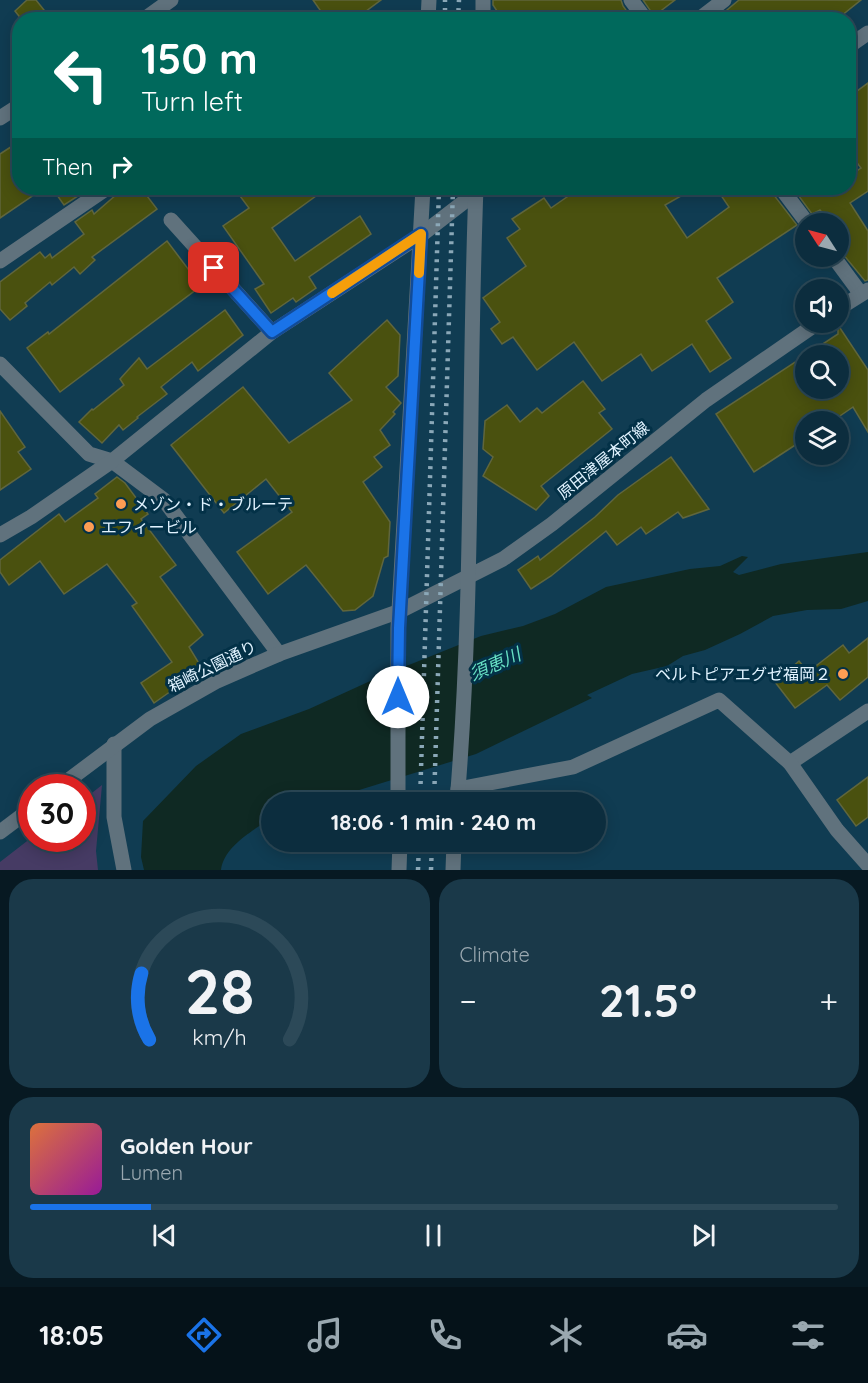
<!DOCTYPE html>
<html lang="en">
<head>
<meta charset="utf-8">
<style>
  :root { --surface:#0c2d3e; --page:#1a3949; --text:#f1f3f6; --muted:#9aa8b0; --line:#2c4958; --accent:#1a73e8 }
  body { margin:0; font-family:Quicksand,"Noto Sans JP",sans-serif; background:var(--page); color:var(--text); height:100vh; display:flex; flex-direction:column; font-size:22px; white-space:nowrap }
  * { box-sizing:border-box; margin:0 }
  p { font-size:20px; color:var(--muted) }
  .icon { flex:none; width:33px; height:33px; fill:none; stroke:currentColor; stroke-width:2; stroke-linecap:round; stroke-linejoin:round }
  .map { position:relative; height:870px; overflow:hidden }
  .sheet { display:flex; flex-direction:column; gap:9px; padding:9px; background:#071922; flex:1 }
  .sheet>* { flex:none }
  .hud { position:absolute; left:12px; top:12px; width:844px; height:183px; border-radius:24px; box-shadow:0 3px 15px #0003,0 0 0 2px var(--line); background:#00695c; color:#fff; overflow:hidden }
  .needle { width:39px; rotate:306deg }
  .fabs { position:absolute; left:795px; top:213px; display:grid; gap:12px }
  .fabs a { display:grid; place-items:center; width:54px; height:54px; border-radius:50%; background:var(--surface); box-shadow:0 3px 15px #0003,0 0 0 2px var(--line); font-size:30px }
  .speed { position:absolute; left:18px; top:774px; display:flex; gap:12px; font-size:30px; font-weight:700; text-align:center }
  .speed>* { display:grid; place-content:center; width:78px; height:78px; border-radius:50%; background:var(--surface); box-shadow:0 3px 15px #0003,0 0 0 2px var(--line); line-height:1 }
  .speed .limit { border:9px solid #d22; background:#fff; color:#111 }
  .pin { position:absolute; display:grid; place-items:center; width:51px; height:51px; color:#fff; margin:-26px; border-radius:12px; box-shadow:0 3px 9px #0006 }
  .me { position:absolute; width:66px; margin:-33px; rotate:0deg; stroke-linejoin:round; filter:drop-shadow(0 0 4px #0008) }
  .turn { display:flex; align-items:center; gap:21px; height:126px; padding:0 30px; font-size:27px }
  .turn .icon { width:78px; height:78px; stroke-width:2.5 }
  .turn b { display:block; font-size:42px; line-height:51px }
  .then { display:flex; align-items:center; height:57px; padding:0 30px; background:#0003; gap:12px; font-size:22px }
  .big { font-size:45px; font-weight:700; line-height:1.1 }
  .sheet .card { flex:1; display:flex; flex-direction:column; justify-content:center; gap:9px; min-width:0; padding:0 21px; border-radius:24px; background:var(--page) }
  .sheet .dial { align-items:center; gap:0 }
  .dial svg { height:156px; overflow:visible; fill:none; stroke:var(--line); stroke-width:7; stroke-linecap:round; text-anchor:middle }
  .dial text { fill:var(--text); stroke:none }
  .song { display:flex; align-items:center; gap:18px }
  .cover { width:72px; height:72px; border-radius:9px; background:linear-gradient(135deg,hsl(20 70% 55%),hsl(300 70% 35%)) }
  .played { height:6px; border-radius:3px; background:linear-gradient(90deg,var(--accent) 15%,var(--line) 15%) }
  .keys { display:flex; justify-content:space-around; direction:ltr }
  .heat { display:flex; justify-content:space-between; align-items:center; font-size:33px; direction:ltr }
  .sheet .tiles { flex:1; display:grid; gap:9px; grid-template-columns:1fr 1fr }
  .card:last-child { grid-column:span 2 }
  .trip { position:absolute; left:261px; top:792px; width:345px; height:60px; border-radius:30px; background:var(--surface); box-shadow:0 3px 15px #0003,0 0 0 2px var(--line); font-weight:700; line-height:60px; text-align:center }
  .menu { display:flex; height:96px; justify-content:space-around; align-items:center; background:#051219; color:var(--muted) }
  .menu .icon { width:42px; height:42px }
  .menu .on { color:var(--accent) }
  .menu b { font-size:27px; color:var(--text) }
  .map>svg:first-child { display:block }
  .green { fill:#463b64 }
  .water { fill:#0f2923 }
  .building { fill:#4a510f; stroke:#60663d; stroke-width:1.5; fill-rule:evenodd }
  .lines { fill:none; stroke-linecap:round; stroke-linejoin:round }
  .minor { stroke:#60727d; stroke-width:15 }
  .rail { stroke:#8ba8b8; stroke-width:4.5; stroke-dasharray:3 6; stroke-linecap:butt }
  .route-casing { stroke:#114b97; stroke-width:15 }
  .route { stroke:#1a73e8; stroke-width:10 }
  .slow { stroke:#f59e0b; stroke-width:10 }
  .poi-dot { fill:#fd9d54; stroke:#033147; stroke-width:2 }
  .labels { text-anchor:middle; dominant-baseline:central; stroke-width:6; stroke-linejoin:round; paint-order:stroke }
  .street-label { font-size:16px; fill:#e1f3ff; stroke:#033147 }
  .poi-label { font-size:16px; fill:#e1f3ff; stroke:#033147; text-anchor:start }
  .water-label { font-size:18px; font-style:italic; fill:#67e0c4; stroke:#033147 }
</style>
</head>
<body>
<div class="map">
<svg width="868" height="870" viewBox="0 0 868 870">
  <rect width="100%" height="100%" fill="#103c52"/>
  <polygon class="green" points="102,785 96,851 98,870 0,870 0,862 31,838 82,838 83,800"/>
  <path class="water" d="M868,552V601L841,609L807,610L773,616L740,634L705,650L683,656L667,666L632,674L587,695L592,698L476,754L330,799L306,796L295,802H272L271,818C253,831 224,846 221,870H144L141,857L143,821L196,766L241,734L309,709L379,677L481,636L523,626L555,614L606,587L690,569L720,566L742,556L748,557L733,572L739,575L781,564Z"/>
  <g class="building">
    <polygon points="27,0 36,0 52,20 22,20 15,11"/>
    <polygon points="313,0 381,0 354,20 327,20"/>
    <polygon points="493,0 621,0 623,6 633,20 503,20 493,5"/>
    <polygon points="643,0 675,0 654,16"/>
    <polygon points="739,0 861,0 836,20 715,20"/>
    <polygon points="868,83 868,191 850,203 868,231 868,280 865,281 838,248 838,224 831,224 820,210 812,214 793,188 849,188 849,176 861,168 849,152 849,97"/>
    <polygon points="20,141 20,188 44,188 0,218 0,154"/>
    <polygon points="52,188 76,188 81,194 64,205"/>
    <polygon points="124,188 141,188 157,209 92,257 95,260 80,274 74,267 52,285 50,282 25,303 27,306 10,320 0,309 0,282 40,252 45,258 50,254 52,258 84,234 75,222 92,210 94,214"/>
    <polygon points="234,188 327,188 272,228 295,261 360,216 371,234 309,277 316,288 296,302 293,298 271,313 255,289 264,284 223,226 249,208"/>
    <polygon points="580,188 695,188 665,205 687,238 729,207 716,188 771,188 773,194 797,225 717,278 733,302 706,321 731,358 710,372 692,344 652,371 641,354 602,381 574,342 537,370 513,337 502,344 491,329 500,322 483,298 526,266 507,238 520,229 512,219 544,198 551,208"/>
    <polygon points="167,241 201,286 60,392 27,348 48,332 49,334"/>
    <polygon points="225,310 243,335 198,371 192,362 161,387 167,394 137,417 138,418 123,430 119,425 102,443 79,422 92,409 93,410 124,385 120,379 139,358 147,369"/>
    <polygon points="387,320 400,335 398,376 386,387 401,403 393,412 395,414 380,430 390,445 374,457 382,467 363,482 390,522 388,556 384,558 373,596 355,610 343,611 306,565 268,594 237,552 292,512 266,479 224,513 171,445 243,387 289,443 352,400 329,373"/>
    <path d="M838,325L868,370V432L853,407L831,422H806V438L754,472L716,414L838,334ZM806,356H838V388H806Z"/>
    <polygon points="583,381 605,409 599,413 612,429 541,486 549,496 536,510 483,476 493,457 483,449 485,421 507,405 520,422 537,408 542,413"/>
    <polygon points="0,411 25,447 18,452 31,469 0,490"/>
    <polygon points="671,457 709,509 683,518 678,512 646,534 641,527 617,545 606,531 551,576 531,589 518,570 538,556 540,560 595,517 618,495"/>
    <polygon points="117,477 125,483 148,514 141,519 176,565 160,577 203,635 189,647 203,670 180,683 181,684 154,703 141,683 172,662 132,606 137,603 107,564 64,594 40,561 9,585 0,572 0,560 59,514 65,522 98,498 95,494"/>
    <polygon points="868,638 868,677 840,700 827,685 795,708 775,682 799,661 808,672 843,645 849,653"/>
    <polygon points="868,777 868,817 856,826 837,800"/>
  </g>
  <g class="lines">
    <g class="minor">
      <polyline points="631,0 646,20"/>
      <polyline points="143,20 171,0"/>
      <polyline points="428,20 429,0"/>
      <polyline points="483,20 483,0"/>
      <polyline points="698,20 724,0"/>
      <polyline points="849,46 868,33"/>
      <polyline points="0,118 20,105"/>
      <polyline points="781,188 808,224"/>
      <polyline points="171,220 272,332"/>
      <polyline points="833,256 861,294"/>
      <polyline points="0,261 107,188"/>
      <polyline points="838,309 868,290"/>
      <polyline points="0,364 89,454 112,461 164,500 279,654"/>
      <polyline points="0,535 31,517 112,461 272,332 421,235 482,188"/>
      <polyline points="114,744 114,817 124,870"/>
      <polyline points="790,763 868,711"/>
      <polyline points="58,788 150,719 217,681 279,654 400,611 503,559 552,524 706,400 819,322"/>
      <polyline points="458,789 573,767 719,700 790,763 837,830 868,865"/>
      <polyline points="398,802 398,628 423,188"/>
      <path d="M457,802C474,598 468,392 476,188"/>
      <polyline points="0,832 32,808"/>
      <polyline points="399,870 400,842"/>
      <polyline points="453,870 454,842"/>
    </g>
    <g class="rail">
      <polyline points="445,20 445,0"/>
      <polyline points="458,20 459,0"/>
      <polyline points="420,802 439,188"/>
      <polyline points="434,802 453,188"/>
      <polyline points="418,870 419,842"/>
      <polyline points="431,870 432,842"/>
    </g>
  </g>
  <g class="lines">
    <g class="route-casing">
      <polyline id="route" points="214,268 272,332 421,234 399,628 398,697"/>
    </g>
    <use href="#route" class="route"/>
    <polyline class="slow" points="332,293 421,234 419,273"/>
  </g>
  <g class="poi-dot">
    <circle cx="121" cy="504" r="6"/>
    <circle cx="89" cy="527" r="6"/>
    <circle cx="843" cy="674" r="6"/>
  </g>
  <g class="labels">
    <g class="street-label">
      <text transform="translate(603 460) rotate(-39)">原田津屋本町線</text>
      <text transform="translate(212 666) rotate(-26)">箱崎公園通り</text>
    </g>
    <g class="poi-label">
      <text x="133" y="504">メゾン・ド・ブルーテ</text>
      <text x="101" y="527">エフィービル</text>
      <text x="831" y="674" text-anchor="end">ベルトピアエグゼ福岡２</text>
    </g>
    <g class="water-label">
      <text transform="translate(495 664) rotate(-24)">須恵川</text>
    </g>
  </g>
</svg>
<div class="fabs">
<a><svg class="needle" viewBox="-14 -14 28 28"><path d="M0-13l5 13h-10z" fill="#e53935"/><path d="M0 13l5-13h-10z" fill="#9aa8b0"/></svg></a>
<a><svg class="icon" aria-label="sound" viewBox="0 0 24 24"><path d="M4 9h4l5-4v14l-5-4H4zM17 9q2 3 0 6"/></svg></a>
<a><svg class="icon" aria-label="search" viewBox="0 0 24 24"><circle cx="10" cy="10" r="6"/><path d="M15 15l6 6"/></svg></a>
<a><svg class="icon" aria-label="layers" viewBox="0 0 24 24"><path d="M12 4l9 5-9 5-9-5zM3 14l9 5 9-5"/></svg></a>
</div>
<div class="speed"><div class="limit">30</div></div>
<div class="pin" style="left:214px;top:268px;background:#d93025"><svg class="icon" aria-label="arrive" viewBox="0 0 24 24"><path d="M6 21V4h12l-3 4 3 4H6"/></svg></div>
<svg class="me" style="left:398px;top:697px" viewBox="-20 -20 40 40"><circle r="19" fill="#fff"/><path d="M0-13L10 11 0 6-10 11z" fill="#1a73e8"/></svg>
<div class="trip">18:06 · 1 min · 240 m</div>
<div class="hud">
<div class="turn"><svg class="icon" aria-label="left" viewBox="0 0 24 24"><path d="M17 20v-9H6M10 6l-5 5 5 5"/></svg><div><b>150 m</b>Turn left</div></div>
<div class="then">Then<svg class="icon" aria-label="right" viewBox="0 0 24 24"><path d="M7 20v-9h11M14 6l5 5-5 5"/></svg></div>
</div>
</div>
<section class="sheet">
<div class="tiles">
<div class="card dial"><svg viewBox="0 0 100 80">
<path d="M14 69A42 42 0 1 1 86 69"/>
<path d="M14 69A42 42 0 0 1 10 35" stroke="#1a73e8"/>
<text x="50" y="56" font-size="32" font-weight="700">28</text>
<text x="50" y="72" font-size="11">km/h</text>
</svg></div>
<div class="card"><p>Climate</p>
<div class="heat"><a>−</a><b class="big">21.5°</b><a>+</a></div>
</div>
<div class="card">
<div class="song"><i class="cover"></i><div><b>Golden Hour</b><p>Lumen</p></div></div>
<div class="played"></div>
<div class="keys"><svg class="icon" aria-label="previous" viewBox="0 0 24 24"><path d="M18 5L8 12l10 7zM5 5v14"/></svg><svg class="icon" aria-label="pause" viewBox="0 0 24 24"><path d="M8 5v14M16 5v14"/></svg><svg class="icon" aria-label="next" viewBox="0 0 24 24"><path d="M6 5l10 7-10 7zM19 5v14"/></svg></div>
</div>
</div>
</section>
<nav class="menu">
<b>18:05</b>
<svg class="icon on" aria-label="directions" viewBox="0 0 24 24"><path d="M12 3l9 9-9 9-9-9zM9 14v-3h6M13 9l2 2-2 2"/></svg>
<svg class="icon" aria-label="music" viewBox="0 0 24 24"><path d="M9 18V5l10-2v13"/><circle cx="6" cy="18" r="3"/><circle cx="16" cy="16" r="3"/></svg>
<svg class="icon" aria-label="phone" viewBox="0 0 24 24"><path d="M5 4h4l2 5-3 2q2 4 5 5l2-3 5 2v4C11 20 4 13 5 4z"/></svg>
<svg class="icon" aria-label="climate" viewBox="0 0 24 24"><path d="M12 3v18M4 7l16 10M4 17L20 7"/></svg>
<svg class="icon" aria-label="car" viewBox="0 0 24 24"><path d="M5 17H2v-5l4-1 3-4h7l3 4 3 1v5h-3M9 17h6M6 11h13"/><circle cx="7" cy="17" r="2"/><circle cx="17" cy="17" r="2"/></svg>
<svg class="icon" aria-label="filters" viewBox="0 0 24 24"><path d="M4 7h16M4 17h16"/><circle cx="9" cy="7" r="2"/><circle cx="15" cy="17" r="2"/></svg>
</nav>
</body>
</html>
